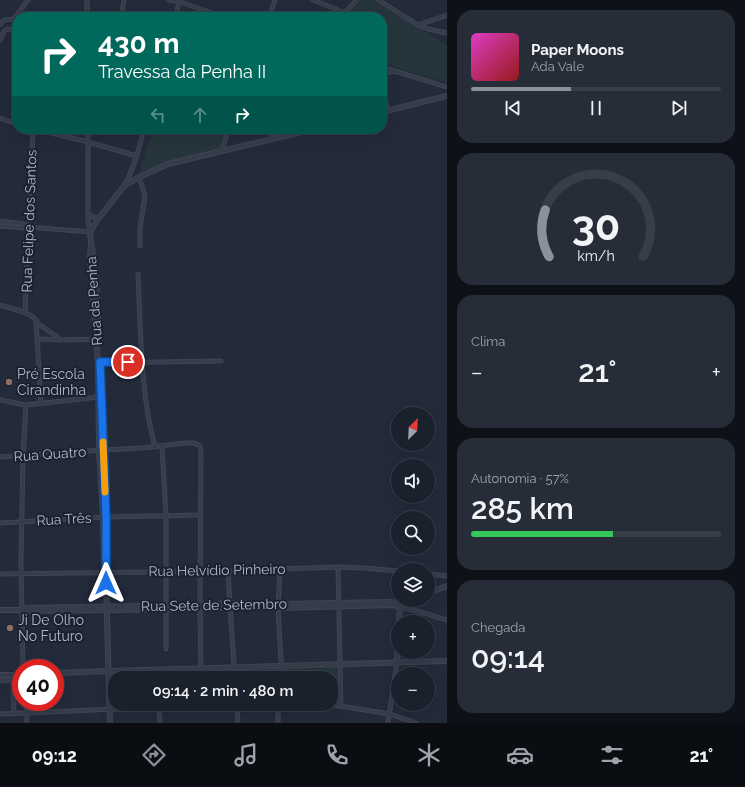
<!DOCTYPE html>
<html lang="pt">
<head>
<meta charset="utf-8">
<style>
  :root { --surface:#1a202c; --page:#272d38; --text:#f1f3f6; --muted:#9fa3a9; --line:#383e48; --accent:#8c9099 }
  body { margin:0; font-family:Raleway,sans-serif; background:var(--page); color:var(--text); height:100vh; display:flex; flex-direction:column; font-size:15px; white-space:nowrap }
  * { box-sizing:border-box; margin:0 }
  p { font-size:13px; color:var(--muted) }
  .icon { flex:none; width:22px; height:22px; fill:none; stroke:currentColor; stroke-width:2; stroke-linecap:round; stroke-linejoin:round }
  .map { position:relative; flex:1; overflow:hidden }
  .panel { display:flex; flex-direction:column; gap:10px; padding:10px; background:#0e1218; width:298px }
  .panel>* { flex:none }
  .banner { position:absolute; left:12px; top:12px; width:375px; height:122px; border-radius:16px; box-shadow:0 4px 16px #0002,0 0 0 1px var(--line); background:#00695c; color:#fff; overflow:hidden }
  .needle { width:26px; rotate:24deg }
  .tools { position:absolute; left:391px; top:407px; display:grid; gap:8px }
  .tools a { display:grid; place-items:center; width:44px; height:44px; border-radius:50%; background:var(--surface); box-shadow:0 4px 16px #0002,0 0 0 1px var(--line); font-size:20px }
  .speed { position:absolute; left:12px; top:659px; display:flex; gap:8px; font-size:20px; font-weight:700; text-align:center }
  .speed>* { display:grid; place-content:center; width:52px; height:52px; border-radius:50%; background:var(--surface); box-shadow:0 4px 16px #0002,0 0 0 1px var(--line); line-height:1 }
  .speed .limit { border:6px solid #d22; background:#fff; color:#111 }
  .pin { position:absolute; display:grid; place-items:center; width:34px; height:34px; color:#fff; margin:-17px; border:2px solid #fff; border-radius:50%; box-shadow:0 1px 4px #0007 }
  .me { position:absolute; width:44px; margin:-22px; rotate:0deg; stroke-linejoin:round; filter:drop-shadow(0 0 3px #0008) }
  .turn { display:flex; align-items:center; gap:14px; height:84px; padding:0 20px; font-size:18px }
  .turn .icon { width:52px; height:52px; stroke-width:2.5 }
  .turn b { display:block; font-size:28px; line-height:34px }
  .lanes { display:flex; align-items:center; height:38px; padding:0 20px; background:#0003; justify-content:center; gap:20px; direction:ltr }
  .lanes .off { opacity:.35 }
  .big { font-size:30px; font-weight:600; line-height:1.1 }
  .panel .tile { flex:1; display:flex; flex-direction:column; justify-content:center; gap:6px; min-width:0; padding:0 14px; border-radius:16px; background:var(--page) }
  .panel .dial { align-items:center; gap:0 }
  .dial svg { height:104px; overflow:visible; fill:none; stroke:var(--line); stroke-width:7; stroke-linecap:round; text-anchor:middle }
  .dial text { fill:var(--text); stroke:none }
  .song { display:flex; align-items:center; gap:12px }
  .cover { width:48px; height:48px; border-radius:6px; background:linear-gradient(135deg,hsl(310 70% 55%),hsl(0 70% 35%)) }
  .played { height:4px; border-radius:2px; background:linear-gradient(90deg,var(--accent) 40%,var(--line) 40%) }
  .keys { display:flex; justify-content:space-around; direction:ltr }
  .heat { display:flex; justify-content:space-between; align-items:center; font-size:22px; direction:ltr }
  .charge { height:6px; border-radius:3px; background:linear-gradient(90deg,#34c759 57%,var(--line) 0) }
  .trip { position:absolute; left:108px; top:671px; width:230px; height:40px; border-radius:16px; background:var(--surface); box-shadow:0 4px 16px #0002,0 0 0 1px var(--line); font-weight:600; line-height:40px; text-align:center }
  .dock { display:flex; height:64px; justify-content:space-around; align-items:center; background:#0a0d12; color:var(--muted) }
  .dock .icon { width:28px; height:28px }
  .dock .current { color:var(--accent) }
  .dock b { font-size:18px; color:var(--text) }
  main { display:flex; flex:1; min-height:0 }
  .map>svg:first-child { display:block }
  .green { fill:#25353b }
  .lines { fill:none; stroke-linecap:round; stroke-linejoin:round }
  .minor-casing { stroke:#404553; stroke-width:5 }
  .tertiary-casing { stroke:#404553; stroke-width:6 }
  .minor { stroke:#363c4a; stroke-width:3 }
  .tertiary { stroke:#363c4a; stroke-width:4 }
  .route-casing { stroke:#114b97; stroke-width:10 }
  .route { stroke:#1a73e8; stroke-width:7 }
  .slow { stroke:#f59e0b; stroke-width:7 }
  .education-dot { fill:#8d6e63; stroke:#1c212f; stroke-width:1.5 }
  .labels { text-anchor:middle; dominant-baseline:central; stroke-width:4; stroke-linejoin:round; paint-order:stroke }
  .street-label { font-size:14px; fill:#b2b7c6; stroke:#1c212f }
  .poi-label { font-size:14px; fill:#b2b7c6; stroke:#1c212f; text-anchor:start }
</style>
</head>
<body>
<main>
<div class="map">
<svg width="447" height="723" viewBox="0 0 447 723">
  <rect width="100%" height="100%" fill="#232a3a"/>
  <g class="green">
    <polygon points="362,0 372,0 447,45 447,83 382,63 382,17 345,17"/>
    <polygon points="153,129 226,129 221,149 171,161 141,174 140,170"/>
    <polygon points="280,666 316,669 337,667 339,700 331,701 331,678 282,678"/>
    <polygon points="279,669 280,678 239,678 239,670"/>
  </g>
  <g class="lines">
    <g class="minor-casing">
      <g id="minor">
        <polyline points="169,0 180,2 223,17"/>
        <polyline points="313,0 345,13"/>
        <polyline points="378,0 418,25 428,29 447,33"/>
        <polyline points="87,17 87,0"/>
        <polyline points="121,17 124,0"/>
        <polyline points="175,17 180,0"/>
        <polyline points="269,17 275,0"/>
        <polyline points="340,17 357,0"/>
        <polyline points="0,25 4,20 14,19 28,0"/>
        <polyline points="418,25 447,15"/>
        <polyline points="0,40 4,31 7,29 17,32"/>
        <polyline points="382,67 447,87"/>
        <polyline points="382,74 394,71"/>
        <polyline points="382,86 388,111"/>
        <polyline points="0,118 17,124"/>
        <polyline points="35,129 88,142 137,156"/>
        <polyline points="271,129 273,139"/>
        <polyline points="222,150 229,129"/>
        <polyline points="139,177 142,186 145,196 140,228 140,246"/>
        <path d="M124,186C134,169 139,148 144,129"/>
        <polyline points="88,214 93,217 98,218"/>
        <polyline points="0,221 24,224 29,227 90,232 88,221 88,129"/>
        <polyline points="0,226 23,228 28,227"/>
        <path d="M138,274C141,332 140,391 155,447"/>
        <path d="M0,305C9,308 31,312 36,320L41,403"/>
        <polyline points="25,313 33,129"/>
        <polyline points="37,323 60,339"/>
        <polyline points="38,339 62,340 99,339"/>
        <polyline points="98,363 221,361"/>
        <polyline points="0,400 26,405 99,397"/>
        <polyline points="162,446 166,515 166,649"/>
        <polyline points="0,457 104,450 142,448 185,443 194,443 200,446 201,451 200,605 201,678"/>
        <polyline points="0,523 106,517 200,515"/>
        <polyline points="338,567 341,706"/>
        <polyline points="280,569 278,608 282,678"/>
        <polyline points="228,571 230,607 235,678"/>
        <polyline points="0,574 228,571 280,569 338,567 364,568 398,571"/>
        <polyline points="428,574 447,576"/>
        <polyline points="400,607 421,612 447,620"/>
        <polyline points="23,668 21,561 23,456 26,405"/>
        <polyline points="158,670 158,678"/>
        <polyline points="13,680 14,713"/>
        <polyline points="26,702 27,723"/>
        <polyline points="159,704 160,723"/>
        <polyline points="237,704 238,723"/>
        <polyline points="327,704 390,714 416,723"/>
        <polyline points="0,714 27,713 160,707 235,704"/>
        <polyline points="278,723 278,704"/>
        <polyline points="388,723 397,662"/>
      </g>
    </g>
    <g class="tertiary-casing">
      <g id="tertiary">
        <polyline points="382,112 447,96"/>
        <polyline points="92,248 96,274 99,333"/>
        <polyline points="101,374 106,517 106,549"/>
        <polyline points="428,593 447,586"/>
        <polyline points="401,604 411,600"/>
        <polyline points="0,610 22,610 27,611 200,609 230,607 278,608 393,605 400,607"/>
        <polyline points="22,610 26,608 200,605 230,603 279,604 391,602 401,604"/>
        <polyline points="399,622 400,607 401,605"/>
        <polyline points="397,662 398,646"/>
        <polyline points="55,673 108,671 447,661"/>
        <polyline points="0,675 21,675"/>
        <polyline points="0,680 21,680"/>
        <polyline points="110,723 106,583 105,573 104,571 103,517 99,450 98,363 90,257 91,244 90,232 96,222 124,186 139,177 168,164 314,129"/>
      </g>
    </g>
    <use href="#minor" class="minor"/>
    <use href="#tertiary" class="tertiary"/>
  </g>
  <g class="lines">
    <g class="route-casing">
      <polyline id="route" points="106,583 105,573 106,571 106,517 100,362 128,362"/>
    </g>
    <use href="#route" class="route"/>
    <polyline class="slow" points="103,442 105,492"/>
  </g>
  <g class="education-dot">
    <circle cx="9" cy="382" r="4"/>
    <circle cx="10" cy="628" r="4"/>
  </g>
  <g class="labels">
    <g class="street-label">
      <text transform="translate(29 221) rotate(-88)">Rua Felipe dos Santos</text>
      <text transform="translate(94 301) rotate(-94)">Rua da Penha</text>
      <text transform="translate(50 454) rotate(-4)">Rua Quatro</text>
      <text transform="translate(64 519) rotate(-3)">Rua Três</text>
      <text transform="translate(217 570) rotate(-1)">Rua Helvídio Pinheiro</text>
      <text transform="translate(214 605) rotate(-1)">Rua Sete de Setembro</text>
    </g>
    <g class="poi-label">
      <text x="17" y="374">Pré Escola<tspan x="17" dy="16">Cirandinha</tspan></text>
      <text x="18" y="620">Ji De Olho<tspan x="18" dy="16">No Futuro</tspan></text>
    </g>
  </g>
</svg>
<div class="tools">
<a><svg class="needle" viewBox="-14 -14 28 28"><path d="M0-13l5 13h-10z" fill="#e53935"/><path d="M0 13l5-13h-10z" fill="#9fa3a9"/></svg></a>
<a><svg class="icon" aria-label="sound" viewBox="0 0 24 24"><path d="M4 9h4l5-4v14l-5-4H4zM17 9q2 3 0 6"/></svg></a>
<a><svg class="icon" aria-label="search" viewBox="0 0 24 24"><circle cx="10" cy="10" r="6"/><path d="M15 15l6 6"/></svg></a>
<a><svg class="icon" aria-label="layers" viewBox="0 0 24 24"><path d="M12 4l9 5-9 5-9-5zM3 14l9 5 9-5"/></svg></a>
<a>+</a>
<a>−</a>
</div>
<div class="speed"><div class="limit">40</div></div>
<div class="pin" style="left:128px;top:362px;background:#d93025"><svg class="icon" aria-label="arrive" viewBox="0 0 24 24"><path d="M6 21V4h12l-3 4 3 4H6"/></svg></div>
<svg class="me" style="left:106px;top:583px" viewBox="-20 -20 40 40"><path d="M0-17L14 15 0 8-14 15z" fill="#1a73e8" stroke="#fff" stroke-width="4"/></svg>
<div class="trip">09:14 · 2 min · 480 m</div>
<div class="banner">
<div class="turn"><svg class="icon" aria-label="right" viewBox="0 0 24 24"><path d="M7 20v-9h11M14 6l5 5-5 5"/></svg><div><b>430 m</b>Travessa da Penha II</div></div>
<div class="lanes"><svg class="icon off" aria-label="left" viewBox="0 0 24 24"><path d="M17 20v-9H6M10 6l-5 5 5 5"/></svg><svg class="icon off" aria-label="ahead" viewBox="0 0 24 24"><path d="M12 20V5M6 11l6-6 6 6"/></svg><svg class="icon" aria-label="right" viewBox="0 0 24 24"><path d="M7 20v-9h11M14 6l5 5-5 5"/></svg></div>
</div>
</div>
<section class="panel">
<div class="tile">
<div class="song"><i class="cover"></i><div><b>Paper Moons</b><p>Ada Vale</p></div></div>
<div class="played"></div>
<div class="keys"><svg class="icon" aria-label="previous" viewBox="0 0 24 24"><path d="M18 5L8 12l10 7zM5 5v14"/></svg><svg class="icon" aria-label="pause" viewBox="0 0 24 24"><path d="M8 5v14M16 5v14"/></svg><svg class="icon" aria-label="next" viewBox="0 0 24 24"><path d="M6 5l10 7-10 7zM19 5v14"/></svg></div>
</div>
<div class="tile dial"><svg viewBox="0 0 100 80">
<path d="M14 69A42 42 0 1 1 86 69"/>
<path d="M14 69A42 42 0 0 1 11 33" stroke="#8c9099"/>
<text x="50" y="56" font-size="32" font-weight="700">30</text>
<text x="50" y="72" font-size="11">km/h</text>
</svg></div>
<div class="tile"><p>Clima</p>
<div class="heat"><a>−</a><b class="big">21°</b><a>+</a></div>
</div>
<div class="tile"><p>Autonomia · 57%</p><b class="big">285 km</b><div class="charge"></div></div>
<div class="tile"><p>Chegada</p><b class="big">09:14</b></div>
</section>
</main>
<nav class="dock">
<b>09:12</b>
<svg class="icon current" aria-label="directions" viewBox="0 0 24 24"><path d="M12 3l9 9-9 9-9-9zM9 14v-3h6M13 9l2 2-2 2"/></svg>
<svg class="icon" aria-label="music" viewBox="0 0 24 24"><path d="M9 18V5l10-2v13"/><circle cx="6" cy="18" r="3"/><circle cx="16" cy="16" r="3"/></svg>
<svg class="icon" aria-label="phone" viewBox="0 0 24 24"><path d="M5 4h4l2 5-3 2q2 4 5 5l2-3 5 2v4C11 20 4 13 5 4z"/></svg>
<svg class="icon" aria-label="climate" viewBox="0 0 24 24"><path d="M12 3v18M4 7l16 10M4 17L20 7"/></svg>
<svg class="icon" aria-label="car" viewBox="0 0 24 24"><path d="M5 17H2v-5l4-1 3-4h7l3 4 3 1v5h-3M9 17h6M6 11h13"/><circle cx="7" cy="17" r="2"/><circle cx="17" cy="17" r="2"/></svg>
<svg class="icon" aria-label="filters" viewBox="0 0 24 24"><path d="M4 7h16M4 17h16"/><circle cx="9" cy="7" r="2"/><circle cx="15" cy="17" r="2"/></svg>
<b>21°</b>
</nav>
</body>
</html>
